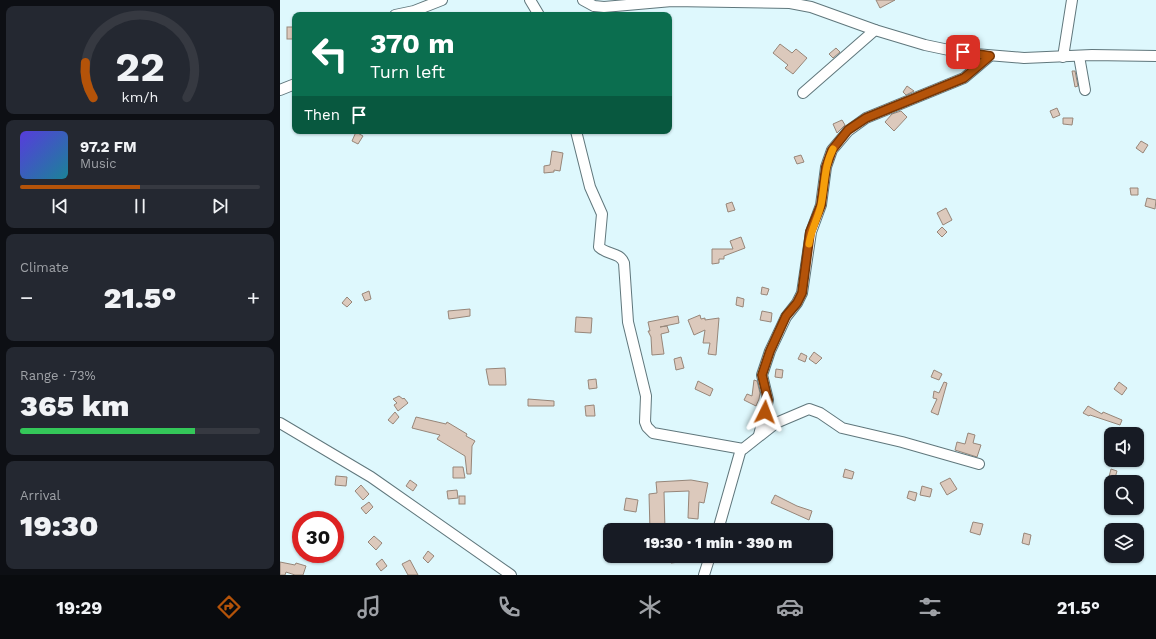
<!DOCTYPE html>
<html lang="en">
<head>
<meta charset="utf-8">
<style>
  :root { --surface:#171b24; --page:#242831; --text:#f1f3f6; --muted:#9ea1a6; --line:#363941; --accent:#b45309 }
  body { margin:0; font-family:"Work Sans",sans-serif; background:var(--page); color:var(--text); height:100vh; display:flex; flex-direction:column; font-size:15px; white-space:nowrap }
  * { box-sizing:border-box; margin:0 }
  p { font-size:13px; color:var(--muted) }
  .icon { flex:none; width:22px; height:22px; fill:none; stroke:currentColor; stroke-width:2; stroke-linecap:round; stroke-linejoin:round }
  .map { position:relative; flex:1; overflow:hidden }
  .drawer { display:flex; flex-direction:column; gap:6px; padding:6px; background:#0d0f14; width:280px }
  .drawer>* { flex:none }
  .banner { position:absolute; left:12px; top:12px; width:380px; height:122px; border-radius:8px; box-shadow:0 1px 3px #0004; background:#0b6e4f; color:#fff; overflow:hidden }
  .fabs { position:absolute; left:824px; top:427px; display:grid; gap:8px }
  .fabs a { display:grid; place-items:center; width:40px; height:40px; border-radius:8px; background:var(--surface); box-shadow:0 1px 3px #0004; font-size:20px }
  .speed { position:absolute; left:12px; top:511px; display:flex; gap:8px; font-size:20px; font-weight:700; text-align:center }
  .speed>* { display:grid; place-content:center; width:52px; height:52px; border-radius:50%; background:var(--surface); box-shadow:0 1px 3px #0004; line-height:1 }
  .speed .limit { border:6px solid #d22; background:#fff; color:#111 }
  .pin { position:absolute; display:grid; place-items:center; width:34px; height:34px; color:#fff; margin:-17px; border-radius:8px; box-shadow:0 2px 6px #0006 }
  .me { position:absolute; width:44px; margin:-22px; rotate:3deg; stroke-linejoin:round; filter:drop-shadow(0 0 3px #0008) }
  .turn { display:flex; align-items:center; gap:14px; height:84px; padding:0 12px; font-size:18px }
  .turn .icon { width:52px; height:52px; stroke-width:2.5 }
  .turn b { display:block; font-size:28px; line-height:34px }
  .then { display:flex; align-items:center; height:38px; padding:0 12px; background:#0003; gap:8px; font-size:15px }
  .big { font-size:30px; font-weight:800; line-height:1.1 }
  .drawer .widget { flex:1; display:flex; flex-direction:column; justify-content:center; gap:6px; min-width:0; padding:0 14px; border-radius:8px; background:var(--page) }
  .drawer .dial { align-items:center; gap:0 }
  .dial svg { height:104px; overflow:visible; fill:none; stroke:var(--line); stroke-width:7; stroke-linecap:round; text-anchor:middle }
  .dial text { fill:var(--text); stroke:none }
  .song { display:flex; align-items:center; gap:12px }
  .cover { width:48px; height:48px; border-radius:6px; background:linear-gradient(135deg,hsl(250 70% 55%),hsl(190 70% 35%)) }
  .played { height:4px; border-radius:2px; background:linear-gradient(90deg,var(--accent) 50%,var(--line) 50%) }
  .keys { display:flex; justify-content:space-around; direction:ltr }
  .heat { display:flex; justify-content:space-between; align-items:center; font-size:22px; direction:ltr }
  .charge { height:6px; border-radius:3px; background:linear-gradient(90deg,#34c759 73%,var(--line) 0) }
  .trip { position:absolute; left:323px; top:523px; width:230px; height:40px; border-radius:8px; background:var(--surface); box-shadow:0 1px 3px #0004; font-weight:800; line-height:40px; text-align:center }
  .tab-bar { display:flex; height:64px; justify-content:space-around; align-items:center; background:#090b0e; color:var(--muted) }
  .tab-bar .icon { width:28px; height:28px }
  .tab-bar .on { color:var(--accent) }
  .tab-bar b { font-size:18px; color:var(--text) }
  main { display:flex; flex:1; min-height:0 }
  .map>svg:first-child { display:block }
  .building { fill:#dcc9bc; stroke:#978679 }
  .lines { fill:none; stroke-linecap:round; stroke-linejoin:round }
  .minor-casing { stroke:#60777c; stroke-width:12 }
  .minor { stroke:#fff; stroke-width:10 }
  .route-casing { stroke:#753606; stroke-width:10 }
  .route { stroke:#b45309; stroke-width:7 }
  .slow { stroke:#f59e0b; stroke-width:7 }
</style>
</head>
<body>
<main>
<section class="drawer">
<div class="widget dial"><svg viewBox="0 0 100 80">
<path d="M14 69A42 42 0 1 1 86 69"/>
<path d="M14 69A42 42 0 0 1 8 42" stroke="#b45309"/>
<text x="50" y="56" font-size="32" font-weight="700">22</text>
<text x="50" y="72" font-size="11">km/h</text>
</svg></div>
<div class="widget">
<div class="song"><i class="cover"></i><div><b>97.2 FM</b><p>Music</p></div></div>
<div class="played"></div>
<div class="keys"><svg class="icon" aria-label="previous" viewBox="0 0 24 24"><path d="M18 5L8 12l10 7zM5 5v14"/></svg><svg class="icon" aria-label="pause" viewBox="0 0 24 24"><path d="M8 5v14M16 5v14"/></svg><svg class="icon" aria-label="next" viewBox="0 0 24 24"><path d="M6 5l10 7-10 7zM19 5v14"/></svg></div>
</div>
<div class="widget"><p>Climate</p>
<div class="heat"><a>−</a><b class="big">21.5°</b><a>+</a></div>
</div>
<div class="widget"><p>Range · 73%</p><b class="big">365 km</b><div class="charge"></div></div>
<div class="widget"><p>Arrival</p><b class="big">19:30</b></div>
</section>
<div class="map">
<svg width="876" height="575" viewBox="0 0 876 575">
  <rect width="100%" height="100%" fill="#def8fd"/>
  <g class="building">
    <polygon points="596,0 615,0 600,8"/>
    <rect x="7" y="27" width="8" height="12"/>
    <polygon points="500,44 512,53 516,49 527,58 513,74 505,68 508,65 493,53"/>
    <polygon points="556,48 560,52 553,58 549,54"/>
    <polygon points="792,71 795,71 798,86 795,87"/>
    <polygon points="627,86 634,91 626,95 623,92"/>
    <polygon points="777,108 780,115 773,118 770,111"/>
    <polygon points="621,111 627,117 614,131 605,122 612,114"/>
    <polygon points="783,118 793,118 792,125 783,124"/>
    <polygon points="562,120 565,125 557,133 553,124"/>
    <polygon points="76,132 83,136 78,144 72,141"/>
    <polygon points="861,141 868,145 863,153 856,148"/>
    <polygon points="272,151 283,153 280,171 274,170 274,172 264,173 264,166 270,165"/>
    <polygon points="521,155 524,162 517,164 514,157"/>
    <polygon points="850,188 858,188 858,195 851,195"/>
    <polygon points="867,198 876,200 875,209 865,206"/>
    <polygon points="452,202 455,210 448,212 446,204"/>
    <polygon points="666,208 672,220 663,225 657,213"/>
    <polygon points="662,227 667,232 662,237 657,232"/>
    <polygon points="461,237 465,248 444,256 444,259 439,259 439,263 432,264 432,249 453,249 450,241"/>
    <polygon points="482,287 489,289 487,295 481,294"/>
    <polygon points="89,291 91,299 85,301 82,294"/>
    <polygon points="67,297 72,302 67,307 62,303"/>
    <polygon points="457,297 464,299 463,307 456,305"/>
    <polygon points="190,309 190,316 169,319 168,311"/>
    <polygon points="482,311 492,313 491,322 480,320"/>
    <polygon points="420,315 421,319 425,318 425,320 439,318 436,355 428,354 430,343 423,343 425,330 414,335 408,320"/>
    <polygon points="398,316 399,323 380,327 387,326 389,332 381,334 384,354 372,355 371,337 368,331 370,331 368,322"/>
    <polygon points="296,317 312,318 311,333 295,332"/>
    <polygon points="534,352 542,358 536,364 529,359"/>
    <polygon points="521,353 527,356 525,362 518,359"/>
    <polygon points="401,357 404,368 396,370 394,359"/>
    <polygon points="225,368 226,385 209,385 206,369"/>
    <polygon points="496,369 503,370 502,378 495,377"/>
    <polygon points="654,370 662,374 659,380 651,377"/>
    <polygon points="316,379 317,388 309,389 308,380"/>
    <polygon points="474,380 477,381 480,393 479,399 476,406 464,400 467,394 472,396"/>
    <polygon points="418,381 433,389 430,396 415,389"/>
    <polygon points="664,382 667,383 658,415 651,412 657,399 653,398 654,391 659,393"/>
    <polygon points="839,382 847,388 842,395 834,389"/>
    <polygon points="119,396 123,399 124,398 128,403 118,411 114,405 117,403 113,399"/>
    <polygon points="248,399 274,401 274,406 248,406"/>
    <polygon points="314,405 315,416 306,416 305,406"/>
    <polygon points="808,406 822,414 823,412 842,420 840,425 810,415 809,416 803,413"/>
    <polygon points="115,412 119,417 113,424 108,420"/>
    <polygon points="136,417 166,424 167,422 187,434 186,436 195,441 192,446 191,474 187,474 185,456 157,439 160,435 132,428"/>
    <polygon points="688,433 695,435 693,443 701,445 697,457 675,450 677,442 685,444"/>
    <polygon points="173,467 183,467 185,478 173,478"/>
    <polygon points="565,469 574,472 572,479 563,477"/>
    <polygon points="831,469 837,471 835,478 829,477"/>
    <polygon points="56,476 67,477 66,486 55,485"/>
    <polygon points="670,478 677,489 667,495 660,483"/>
    <polygon points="130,480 137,485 133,491 126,486"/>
    <polygon points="411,480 428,483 424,503 419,502 418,519 408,518 409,491 384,492 385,530 370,530 369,494 377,493 376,482"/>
    <polygon points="81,485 89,494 83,500 75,491"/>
    <polygon points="642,486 652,489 650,497 640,495"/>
    <polygon points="177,490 178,498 168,499 167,491"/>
    <polygon points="629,491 637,493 635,501 627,498"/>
    <polygon points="495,495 517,506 532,511 529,520 491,503"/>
    <rect x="179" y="496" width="6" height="8"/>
    <polygon points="346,498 358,500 356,512 344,510"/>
    <polygon points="89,502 93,507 86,514 81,508"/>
    <polygon points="693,522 703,524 700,535 690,532"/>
    <polygon points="744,533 751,535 749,545 742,543"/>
    <polygon points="94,536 102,543 96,550 88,542"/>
    <polygon points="148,551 154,556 148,563 143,558"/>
    <polygon points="390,556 415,556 415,560 391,563"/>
    <polygon points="102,559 107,566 101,571 96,564"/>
    <polygon points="130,560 138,575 128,575 122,564"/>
    <polygon points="0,562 15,565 16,563 26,566 23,575 15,575 6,572 5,575 0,575"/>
  </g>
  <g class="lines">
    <g class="minor-casing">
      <g id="minor">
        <polyline points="250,0 259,15"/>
        <polyline points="303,0 314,6 324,7 392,1 510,3 531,7 595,30 645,45 683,53 744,58 812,55 876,56"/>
        <polyline points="115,15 134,11 162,0"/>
        <polyline points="799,56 805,90"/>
        <polyline points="783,57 792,0"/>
        <polyline points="0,90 15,84"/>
        <polyline points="523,93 595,30"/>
        <path d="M296,131L310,187L322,214L319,247C327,255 340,252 344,263L348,322L366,396L365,422L367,427L373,433L463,449L496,423L529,409L540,413L562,428L622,442L699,464"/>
        <polyline points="0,423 91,477 231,575"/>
        <polyline points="479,435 488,400 482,375 490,351 506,317 517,303 522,293 531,232 541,205 546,167 552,150 568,131 586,118 684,78 710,56"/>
        <polyline points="438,530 461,449"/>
        <polyline points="424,575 430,556"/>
      </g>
    </g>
    <use href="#minor" class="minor"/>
  </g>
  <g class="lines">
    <g class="route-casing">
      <polyline id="route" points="485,412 488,400 482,375 490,351 506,316 517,303 522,293 530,232 541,205 546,167 552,150 568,130 586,118 684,78 710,56 683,52"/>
    </g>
    <use href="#route" class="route"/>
    <path class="slow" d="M529,244C531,230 538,218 541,205C545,186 544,166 553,149"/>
  </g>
</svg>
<div class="fabs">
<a><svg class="icon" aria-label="sound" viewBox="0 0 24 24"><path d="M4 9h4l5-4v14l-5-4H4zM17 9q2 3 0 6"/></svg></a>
<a><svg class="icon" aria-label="search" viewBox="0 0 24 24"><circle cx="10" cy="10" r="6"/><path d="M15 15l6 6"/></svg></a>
<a><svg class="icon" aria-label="layers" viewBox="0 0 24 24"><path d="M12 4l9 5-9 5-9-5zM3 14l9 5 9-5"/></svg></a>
</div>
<div class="speed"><div class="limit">30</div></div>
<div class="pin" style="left:683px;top:52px;background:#d93025"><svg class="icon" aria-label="arrive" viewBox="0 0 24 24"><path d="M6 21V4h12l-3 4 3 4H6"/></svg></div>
<svg class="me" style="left:485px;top:412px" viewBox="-20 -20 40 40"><path d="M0-17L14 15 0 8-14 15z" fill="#b45309" stroke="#fff" stroke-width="4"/></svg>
<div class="trip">19:30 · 1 min · 390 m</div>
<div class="banner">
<div class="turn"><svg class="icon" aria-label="left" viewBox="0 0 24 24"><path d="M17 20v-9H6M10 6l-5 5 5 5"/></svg><div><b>370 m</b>Turn left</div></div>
<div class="then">Then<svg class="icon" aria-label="arrive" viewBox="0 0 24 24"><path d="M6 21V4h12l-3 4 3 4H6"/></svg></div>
</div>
</div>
</main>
<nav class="tab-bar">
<b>19:29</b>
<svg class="icon on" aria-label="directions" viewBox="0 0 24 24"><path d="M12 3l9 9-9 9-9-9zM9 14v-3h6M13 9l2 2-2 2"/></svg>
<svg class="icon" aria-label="music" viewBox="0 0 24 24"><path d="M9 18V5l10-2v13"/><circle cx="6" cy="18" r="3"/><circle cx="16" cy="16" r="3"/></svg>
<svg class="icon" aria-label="phone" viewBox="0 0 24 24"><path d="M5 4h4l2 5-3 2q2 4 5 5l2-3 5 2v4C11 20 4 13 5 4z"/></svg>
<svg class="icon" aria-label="climate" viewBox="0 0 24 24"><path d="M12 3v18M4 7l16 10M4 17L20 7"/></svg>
<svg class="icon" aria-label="car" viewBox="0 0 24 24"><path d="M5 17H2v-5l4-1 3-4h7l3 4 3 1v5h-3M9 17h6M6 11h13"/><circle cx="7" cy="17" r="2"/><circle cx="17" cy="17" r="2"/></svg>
<svg class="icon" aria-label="filters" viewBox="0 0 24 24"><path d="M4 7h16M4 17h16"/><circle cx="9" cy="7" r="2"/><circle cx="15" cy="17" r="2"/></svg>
<b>21.5°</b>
</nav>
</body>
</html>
